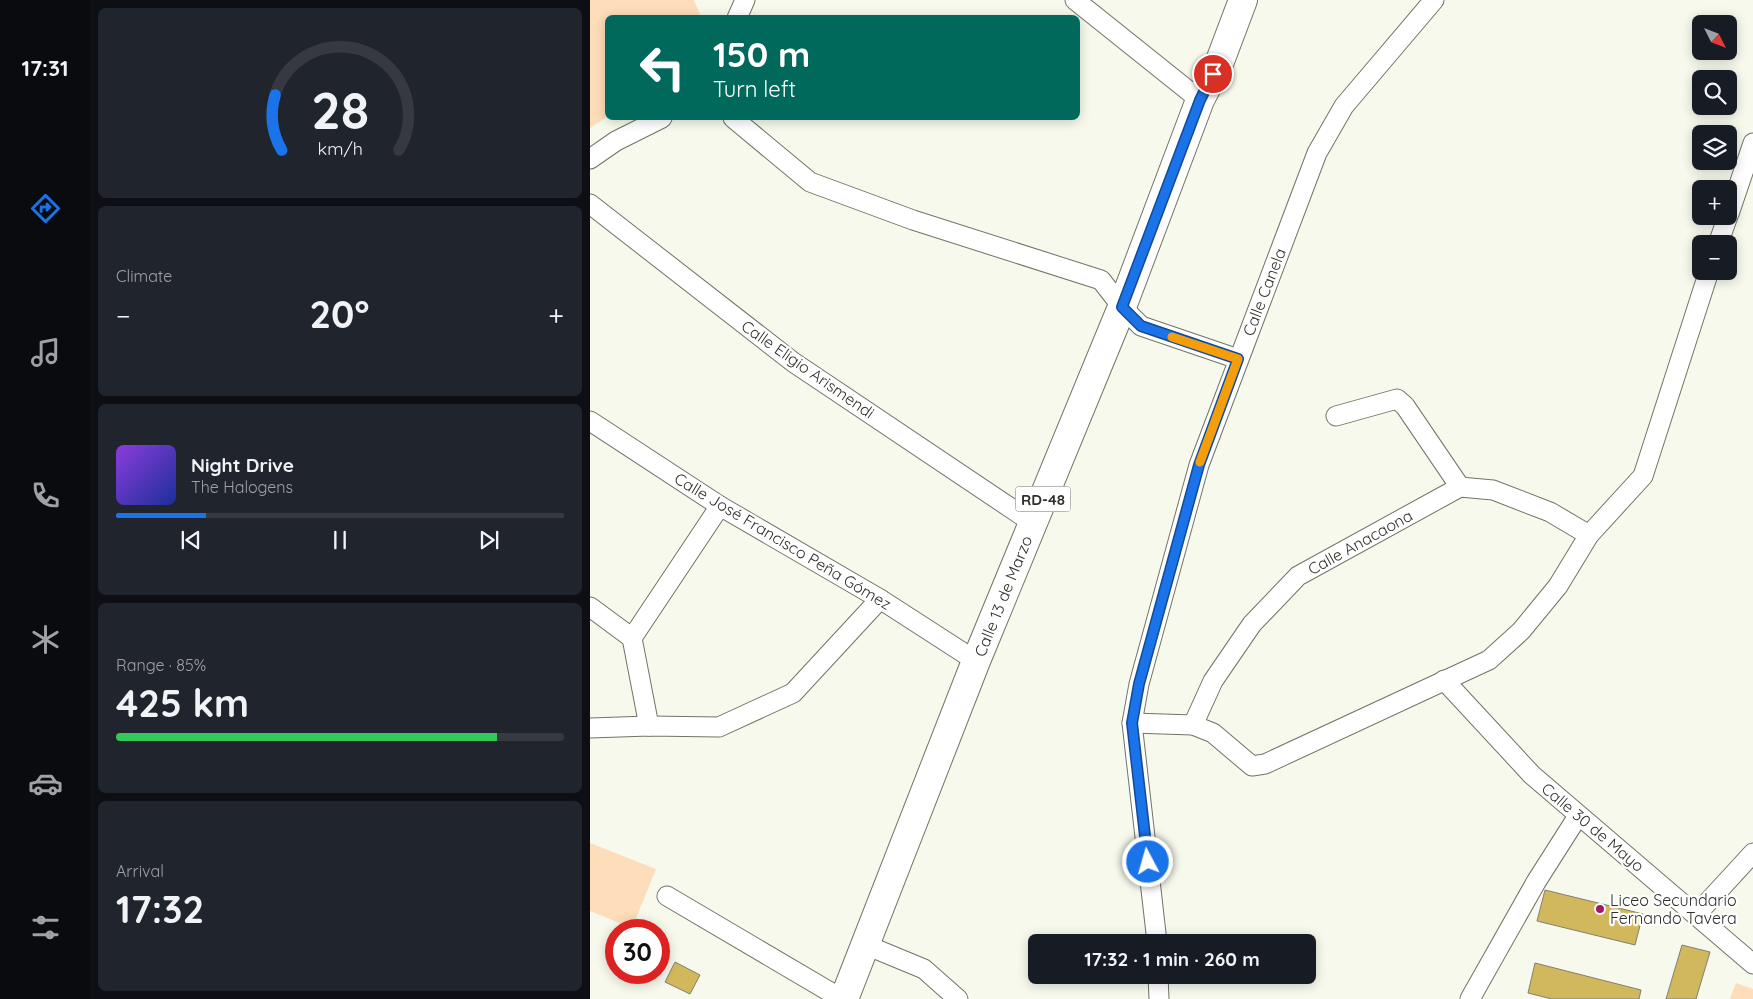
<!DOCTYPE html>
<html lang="en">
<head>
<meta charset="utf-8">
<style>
  :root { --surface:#171b24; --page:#20242c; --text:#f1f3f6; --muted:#9ea1a6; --line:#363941; --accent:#1a73e8 }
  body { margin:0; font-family:Quicksand,sans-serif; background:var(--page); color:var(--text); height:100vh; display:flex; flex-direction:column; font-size:19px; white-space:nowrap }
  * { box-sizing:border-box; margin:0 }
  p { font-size:16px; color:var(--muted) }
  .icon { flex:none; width:28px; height:28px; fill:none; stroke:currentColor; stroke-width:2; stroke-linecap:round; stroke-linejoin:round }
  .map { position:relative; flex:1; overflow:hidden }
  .panel { display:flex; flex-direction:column; gap:8px; padding:8px; background:#0d0f14; width:500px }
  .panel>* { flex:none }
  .banner { position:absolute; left:15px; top:15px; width:475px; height:105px; border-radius:8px; box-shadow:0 2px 12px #0003; background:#00695c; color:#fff; overflow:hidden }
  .needle { width:32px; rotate:132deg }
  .buttons { position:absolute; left:1102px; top:15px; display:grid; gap:10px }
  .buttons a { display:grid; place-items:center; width:45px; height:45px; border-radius:8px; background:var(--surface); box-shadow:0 2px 12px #0003; font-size:25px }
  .speed { position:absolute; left:15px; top:919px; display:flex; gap:10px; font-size:25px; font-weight:700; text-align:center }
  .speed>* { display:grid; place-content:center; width:65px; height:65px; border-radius:50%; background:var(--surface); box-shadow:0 2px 12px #0003; line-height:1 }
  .speed .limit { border:8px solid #d22; background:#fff; color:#111 }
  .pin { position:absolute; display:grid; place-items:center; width:42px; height:42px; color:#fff; margin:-21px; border:2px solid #fff; border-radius:50%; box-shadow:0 1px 5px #0007 }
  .me { position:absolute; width:55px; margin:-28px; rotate:354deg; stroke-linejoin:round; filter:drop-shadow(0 0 4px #0008) }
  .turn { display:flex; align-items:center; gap:18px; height:105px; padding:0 25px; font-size:22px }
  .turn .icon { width:65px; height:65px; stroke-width:2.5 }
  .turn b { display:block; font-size:35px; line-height:42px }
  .big { font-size:38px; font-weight:800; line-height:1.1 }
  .panel .card { flex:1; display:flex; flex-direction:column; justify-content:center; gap:8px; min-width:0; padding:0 18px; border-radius:8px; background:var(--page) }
  .panel .dial { align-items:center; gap:0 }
  .dial svg { height:130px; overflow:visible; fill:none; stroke:var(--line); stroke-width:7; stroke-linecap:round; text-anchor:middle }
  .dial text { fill:var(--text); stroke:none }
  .song { display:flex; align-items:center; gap:15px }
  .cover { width:60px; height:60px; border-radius:8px; background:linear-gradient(135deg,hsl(270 70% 55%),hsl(230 70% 35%)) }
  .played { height:5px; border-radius:2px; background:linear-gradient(90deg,var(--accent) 20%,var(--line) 20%) }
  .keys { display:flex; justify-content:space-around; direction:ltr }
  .heat { display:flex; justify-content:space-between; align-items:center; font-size:28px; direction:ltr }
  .charge { height:8px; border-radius:4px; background:linear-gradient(90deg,#34c759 85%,var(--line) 0) }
  .trip { position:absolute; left:438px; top:934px; width:288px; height:50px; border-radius:8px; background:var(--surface); box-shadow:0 2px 12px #0003; font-weight:800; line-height:50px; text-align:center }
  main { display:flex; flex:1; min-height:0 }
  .menu { display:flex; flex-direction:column; width:90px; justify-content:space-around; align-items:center; background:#090b0e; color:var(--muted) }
  .menu .icon { width:35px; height:35px }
  .menu .on { color:var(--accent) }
  .menu b { font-size:22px; color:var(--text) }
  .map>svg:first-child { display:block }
  .green { fill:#feddba }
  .building { fill:#d2b85c; stroke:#827f73 }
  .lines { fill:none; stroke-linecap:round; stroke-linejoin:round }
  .street-casing { stroke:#717468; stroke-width:21 }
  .primary-casing { stroke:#717468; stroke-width:30 }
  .street { stroke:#fff; stroke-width:19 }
  .primary { stroke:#fff; stroke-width:28 }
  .route-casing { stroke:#114b97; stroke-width:12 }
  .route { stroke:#1a73e8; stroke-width:9 }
  .slow { stroke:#f59e0b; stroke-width:9 }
  .poi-dot { fill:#a31861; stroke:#fff; stroke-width:2 }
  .labels { text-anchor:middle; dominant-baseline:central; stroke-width:4.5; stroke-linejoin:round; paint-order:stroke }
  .shield { fill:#fff; stroke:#6d6e6b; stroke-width:1 }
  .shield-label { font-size:15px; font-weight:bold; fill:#2f302b }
  .street-label { font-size:16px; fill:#2f302b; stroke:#fff }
  .poi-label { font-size:16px; fill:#2f302b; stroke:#fff; text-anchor:start }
</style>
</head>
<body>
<main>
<nav class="menu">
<b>17:31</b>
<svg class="icon on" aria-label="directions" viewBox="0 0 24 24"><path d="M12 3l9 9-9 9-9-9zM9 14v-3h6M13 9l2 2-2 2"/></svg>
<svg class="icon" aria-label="music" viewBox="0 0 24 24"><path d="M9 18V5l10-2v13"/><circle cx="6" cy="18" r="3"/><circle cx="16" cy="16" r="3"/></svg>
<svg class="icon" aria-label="phone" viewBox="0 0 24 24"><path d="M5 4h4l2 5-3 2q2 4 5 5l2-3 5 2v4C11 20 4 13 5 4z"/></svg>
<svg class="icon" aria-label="climate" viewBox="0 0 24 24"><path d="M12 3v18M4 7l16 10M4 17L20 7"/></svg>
<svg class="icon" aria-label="car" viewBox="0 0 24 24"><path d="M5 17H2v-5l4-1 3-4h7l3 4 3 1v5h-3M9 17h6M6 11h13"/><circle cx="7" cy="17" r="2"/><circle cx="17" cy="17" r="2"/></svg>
<svg class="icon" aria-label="filters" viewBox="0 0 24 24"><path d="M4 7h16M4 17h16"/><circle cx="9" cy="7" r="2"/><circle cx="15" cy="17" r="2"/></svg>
</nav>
<section class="panel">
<div class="card dial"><svg viewBox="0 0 100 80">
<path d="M14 69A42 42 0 1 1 86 69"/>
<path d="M14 69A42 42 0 0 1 10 35" stroke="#1a73e8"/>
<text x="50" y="56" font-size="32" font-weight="700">28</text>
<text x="50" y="72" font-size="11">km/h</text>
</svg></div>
<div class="card"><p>Climate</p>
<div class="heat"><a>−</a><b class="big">20°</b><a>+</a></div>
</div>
<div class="card">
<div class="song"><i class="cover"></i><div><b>Night Drive</b><p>The Halogens</p></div></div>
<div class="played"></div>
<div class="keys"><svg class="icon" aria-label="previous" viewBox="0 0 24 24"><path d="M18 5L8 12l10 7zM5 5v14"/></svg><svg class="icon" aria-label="pause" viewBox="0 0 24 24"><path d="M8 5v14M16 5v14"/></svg><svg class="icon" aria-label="next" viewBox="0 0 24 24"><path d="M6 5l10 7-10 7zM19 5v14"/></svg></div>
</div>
<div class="card"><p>Range · 85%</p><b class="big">425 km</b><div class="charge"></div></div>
<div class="card"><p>Arrival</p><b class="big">17:32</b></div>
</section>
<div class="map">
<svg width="1163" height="999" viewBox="0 0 1163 999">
  <rect width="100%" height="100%" fill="#f6f9ec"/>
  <g class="green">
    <polygon points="0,0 104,0 111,17 18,18 17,117 0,128"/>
    <polygon points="0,843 66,869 42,928 0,911"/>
    <polygon points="1146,983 1163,989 1163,999 1140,999"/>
  </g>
  <g class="building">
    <polygon points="955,890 1053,914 1045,945 947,921"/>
    <polygon points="1092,945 1120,952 1106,999 1076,999"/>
    <polygon points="85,962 110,975 100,994 75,982"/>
    <polygon points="945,963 1051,990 1049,999 962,999 938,993"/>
  </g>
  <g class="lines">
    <g class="street-casing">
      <g id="street">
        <polyline points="485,0 610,100"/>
        <polyline points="147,18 155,0"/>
        <polyline points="143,118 220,182 323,220 511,280 532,307 551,326 648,359"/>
        <polyline points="0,159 26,141 72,118"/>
        <polyline points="0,204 203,362 443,523"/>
        <polyline points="1139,214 1163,143"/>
        <polyline points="1128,244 1138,216"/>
        <polyline points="746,416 807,399 815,406 870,487"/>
        <polyline points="0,421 130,506 290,599 386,661"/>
        <polyline points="0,607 42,638 59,726"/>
        <polyline points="42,638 130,506"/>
        <polyline points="854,680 942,775 1163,964"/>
        <polyline points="542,723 603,725 623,733 662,766 675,764 899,660 931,631 968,586 999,535 1053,476 1119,271"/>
        <polyline points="603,725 623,681 662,624 708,576 870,487 903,490 960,512 999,535"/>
        <polyline points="0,728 59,726 129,727 203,693 290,599"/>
        <polyline points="77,896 252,999"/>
        <polyline points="1106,915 1163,853"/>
        <polyline points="567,942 542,723 549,684 609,465 727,153 754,106 844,0"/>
        <polyline points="276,945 334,969 368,999"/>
        <polyline points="568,975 569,999"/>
        <polyline points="880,999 946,882 988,816"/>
      </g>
    </g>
    <g class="primary-casing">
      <polyline id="primary" points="254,999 386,661 532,307 610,100 630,61 653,0"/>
    </g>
    <use href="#street" class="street"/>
    <use href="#primary" class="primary"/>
  </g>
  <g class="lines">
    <g class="route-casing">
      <polyline id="route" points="558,862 542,723 549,684 609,465 648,359 551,326 532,307 610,100 623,74"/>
    </g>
    <use href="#route" class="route"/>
    <polyline class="slow" points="582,337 648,359 610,462"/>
  </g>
  <circle class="poi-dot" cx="1010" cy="909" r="5"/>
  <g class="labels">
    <rect class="shield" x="425.5" y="486.5" width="55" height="25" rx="4"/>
    <g class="shield-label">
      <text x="453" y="499">RD-48</text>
    </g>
    <g class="street-label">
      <text transform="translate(674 292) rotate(-69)">Calle Canela</text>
      <text transform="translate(218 369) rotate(35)">Calle Eligio Arismendi</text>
      <text transform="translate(193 541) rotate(31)">Calle José Francisco Peña Gómez</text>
      <text transform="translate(770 542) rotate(-29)">Calle Anacaona</text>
      <text transform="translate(413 596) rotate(-68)">Calle 13 de Marzo</text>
      <text transform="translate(1003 827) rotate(40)">Calle 30 de Mayo</text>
    </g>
    <g class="poi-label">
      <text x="1020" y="900">Liceo Secundario<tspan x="1020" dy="18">Fernando Tavera</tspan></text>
    </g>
  </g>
</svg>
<div class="buttons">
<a><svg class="needle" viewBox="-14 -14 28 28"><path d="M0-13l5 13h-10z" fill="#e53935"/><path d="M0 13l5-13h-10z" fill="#9ea1a6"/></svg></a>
<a><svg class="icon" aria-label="search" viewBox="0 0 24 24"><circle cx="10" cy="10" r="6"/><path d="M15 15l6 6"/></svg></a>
<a><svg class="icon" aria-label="layers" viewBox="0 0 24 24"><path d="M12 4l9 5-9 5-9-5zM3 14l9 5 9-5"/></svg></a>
<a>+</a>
<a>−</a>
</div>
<div class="speed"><div class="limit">30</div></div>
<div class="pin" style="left:623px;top:74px;background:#d93025"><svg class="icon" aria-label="arrive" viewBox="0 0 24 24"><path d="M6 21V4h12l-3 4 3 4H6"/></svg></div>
<svg class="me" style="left:558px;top:862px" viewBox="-20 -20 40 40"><circle r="17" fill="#1a73e8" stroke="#fff" stroke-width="3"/><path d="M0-11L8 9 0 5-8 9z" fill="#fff"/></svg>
<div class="trip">17:32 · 1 min · 260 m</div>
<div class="banner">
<div class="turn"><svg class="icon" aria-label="left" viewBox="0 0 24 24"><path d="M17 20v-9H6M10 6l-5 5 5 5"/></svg><div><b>150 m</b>Turn left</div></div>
</div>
</div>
</main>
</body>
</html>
